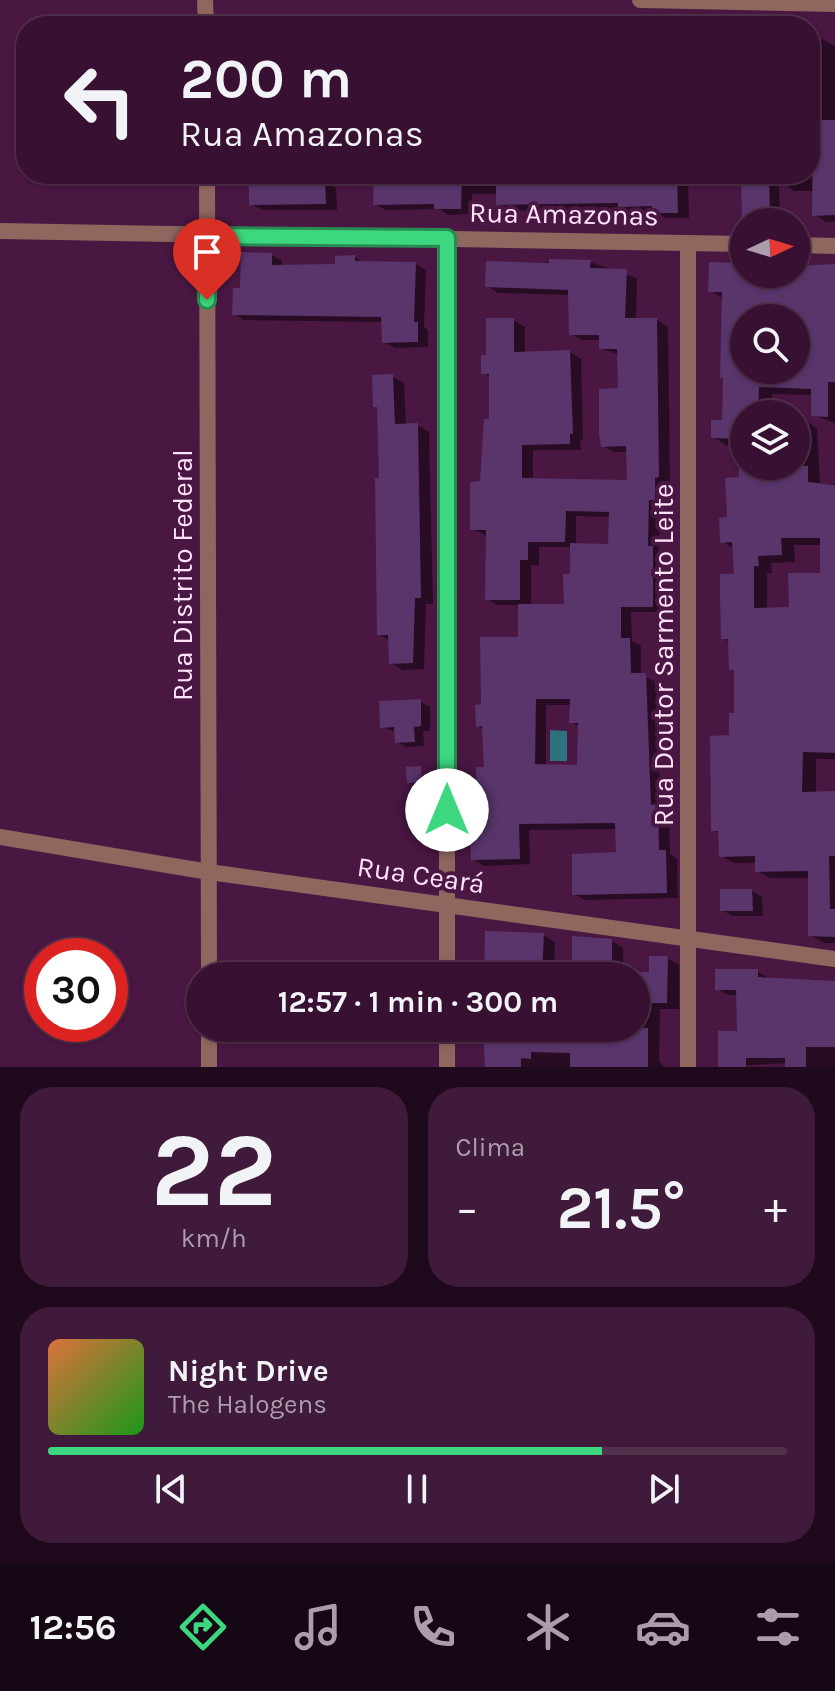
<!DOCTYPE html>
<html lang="pt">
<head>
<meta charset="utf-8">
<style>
  :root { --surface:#381132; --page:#3f1a3a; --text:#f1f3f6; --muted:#ab9dac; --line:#52314d; --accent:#3cd77e }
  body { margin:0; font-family:Karla,sans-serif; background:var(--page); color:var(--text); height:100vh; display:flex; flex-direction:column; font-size:30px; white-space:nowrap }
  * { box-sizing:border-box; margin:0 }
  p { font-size:26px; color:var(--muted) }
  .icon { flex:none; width:44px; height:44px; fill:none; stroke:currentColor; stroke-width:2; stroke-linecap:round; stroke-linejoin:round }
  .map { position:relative; height:1067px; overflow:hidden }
  .panel { display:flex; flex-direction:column; gap:20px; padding:20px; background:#1f091c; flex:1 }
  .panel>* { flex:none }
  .top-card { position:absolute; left:16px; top:16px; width:804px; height:168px; border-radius:32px; box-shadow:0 2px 6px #0004,0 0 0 2px var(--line); background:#381132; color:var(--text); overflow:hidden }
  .needle { width:52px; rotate:86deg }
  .fabs { position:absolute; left:730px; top:208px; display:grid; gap:16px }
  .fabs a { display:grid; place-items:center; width:80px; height:80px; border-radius:50%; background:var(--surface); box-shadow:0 2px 6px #0004,0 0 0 2px var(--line); font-size:40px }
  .speed { position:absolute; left:24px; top:938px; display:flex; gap:16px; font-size:40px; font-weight:700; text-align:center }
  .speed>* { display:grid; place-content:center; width:104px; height:104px; border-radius:50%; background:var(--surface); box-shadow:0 2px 6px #0004,0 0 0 2px var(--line); line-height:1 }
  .speed .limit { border:12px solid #d22; background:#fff; color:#111 }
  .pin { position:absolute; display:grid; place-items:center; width:68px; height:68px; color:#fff; margin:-82px -34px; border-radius:50% 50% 50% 0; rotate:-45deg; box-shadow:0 0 8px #0007 }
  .pin .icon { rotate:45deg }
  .me { position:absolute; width:88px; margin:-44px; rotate:0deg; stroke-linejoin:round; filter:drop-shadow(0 0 6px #0008) }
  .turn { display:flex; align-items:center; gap:28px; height:168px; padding:0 32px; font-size:36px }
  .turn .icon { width:104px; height:104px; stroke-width:2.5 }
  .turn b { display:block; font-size:56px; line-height:68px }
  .big { font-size:60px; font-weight:700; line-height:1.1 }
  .panel .widget { flex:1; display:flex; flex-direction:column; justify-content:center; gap:12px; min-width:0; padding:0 28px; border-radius:32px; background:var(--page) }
  .panel .dial { align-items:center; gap:0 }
  .dial b { font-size:104px; line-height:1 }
  .song { display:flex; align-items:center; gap:24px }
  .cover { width:96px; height:96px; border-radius:12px; background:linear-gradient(135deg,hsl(20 70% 55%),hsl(120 70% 35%)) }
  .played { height:8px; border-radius:4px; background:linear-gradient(90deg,var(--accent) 75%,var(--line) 75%) }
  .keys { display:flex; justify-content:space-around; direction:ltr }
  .heat { display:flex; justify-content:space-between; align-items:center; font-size:44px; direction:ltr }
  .panel .tiles { flex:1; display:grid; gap:20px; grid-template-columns:1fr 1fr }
  .widget:last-child { grid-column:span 2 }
  .trip { position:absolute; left:186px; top:962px; width:464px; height:80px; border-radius:40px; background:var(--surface); box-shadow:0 2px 6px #0004,0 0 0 2px var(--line); font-weight:700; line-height:80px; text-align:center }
  .tab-bar { display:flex; height:128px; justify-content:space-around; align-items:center; background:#160714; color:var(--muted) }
  .tab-bar .icon { width:56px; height:56px }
  .tab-bar .current { color:var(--accent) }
  .tab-bar b { font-size:36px; color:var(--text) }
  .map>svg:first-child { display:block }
  .water { fill:#2e717f }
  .shadow { fill:#0007; fill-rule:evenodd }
  .building { fill:#59356c; fill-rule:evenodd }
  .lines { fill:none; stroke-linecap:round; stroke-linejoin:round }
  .street { stroke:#8f675f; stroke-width:16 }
  .route-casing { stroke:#278c52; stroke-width:20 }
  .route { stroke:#3cd77e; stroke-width:14 }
  .labels { text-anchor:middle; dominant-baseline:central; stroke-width:8; stroke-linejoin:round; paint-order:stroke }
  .street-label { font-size:28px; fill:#fee4f8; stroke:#4a1743 }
</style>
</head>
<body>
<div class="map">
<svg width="835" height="1067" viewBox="0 0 835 1067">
  <rect width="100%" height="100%" fill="#4a1743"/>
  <polygon class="water" points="550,730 567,731 567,761 550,761"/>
  <g class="shadow">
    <polygon points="258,17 354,21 363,26 258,26"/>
    <polygon points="549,20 574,20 585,26 549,26"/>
    <polygon points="810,38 822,39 835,46 835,222 826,222 814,214 813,191 794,191 782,183 781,174 810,174 810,152 815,152 815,110 810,110"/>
    <polygon points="243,174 308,174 308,182 325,181 336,188 337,210 263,210 251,204 251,185 243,180"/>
    <polygon points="376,174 757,174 757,179 769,179 779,185 780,222 755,222 744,216 743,177 688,178 689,218 666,218 655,212 632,212 625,208 510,211 498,204 498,194 472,194 472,214 448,215 439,209 386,210 375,204"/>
    <polygon points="272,255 282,261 282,267 337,265 355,257 365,264 416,264 426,270 424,327 428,330 428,347 395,348 384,342 383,322 244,320 234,314 242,290"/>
    <path d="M590,262L637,278L636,320H657L668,327L670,483H665V505H660L659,551L664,554V612H631L632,641L641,646V675L656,682L661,809L669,813L670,854L677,859L678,898L585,900L574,894L618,854L617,829L529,830L530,864L484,866L473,859L486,769L485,730L478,726L483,706L520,639V605H498L487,599L488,536L472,529L491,421V377L483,373L488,357L513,320L525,327V353L570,352L581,359L583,439L580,440L581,450H533V481L629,482L628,452H614L603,446L620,390L619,355L601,348V340H582L571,334L570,295L498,293L487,286L488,263ZM576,516L611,517L610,546L576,545ZM539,547H572V576L566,606H531V565H539ZM546,705H572L571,722L580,727L579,767L546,766Z"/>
    <path d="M744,265V274H796V266L835,267V423L813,415V395L772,394L771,414H744V466H796V420H804L817,428L820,484H835V759H816V794L835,793V943H824L810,935V878H770L757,871V863H734L720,855V834L713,830L736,715V672L731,669L730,643L723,638L736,576L735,549L722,541L741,479L742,445H726L713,437L724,422L723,298L710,291ZM744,318H796V370H744ZM794,545H822V575L791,609L767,610V573H772L771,563L795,562Z"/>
    <polygon points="393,377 404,383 406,426 417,425 429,432 433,604 426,604 424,669 403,670 391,663 390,641 379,634 379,409 375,406"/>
    <polygon points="420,702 430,707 430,731 423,731 424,746 406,747 397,742 396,732 382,727"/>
    <polygon points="752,891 762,897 763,916 733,916 722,910"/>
    <polygon points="543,935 555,942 554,966 574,965 611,941 623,948 623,974 651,974 667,958 679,965 679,1009 660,1009 659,1060 664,1067 487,1067 485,1034 489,1034 490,1028 636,1028 636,976 486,976"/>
    <polygon points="757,971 769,979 835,982 835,1067 789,1067 787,1063 720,1067 739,1033 738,995 729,995 717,989"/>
  </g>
  <g class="building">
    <polygon points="813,120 835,120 835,215 812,216"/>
    <polygon points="249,174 297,174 298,180 325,179 326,204 249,205"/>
    <polygon points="374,174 462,174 461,209 434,209 434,204 373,205"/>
    <polygon points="496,174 677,174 678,213 652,213 652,206 618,207 618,203 496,205"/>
    <polygon points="769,177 770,217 742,217 741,178"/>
    <polygon points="241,252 272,253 272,265 335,264 335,256 355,255 355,261 416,262 414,322 418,322 418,342 382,343 381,317 232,315 233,288 240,288"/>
    <path d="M549,259L591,260L590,268L627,269L625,318H657L659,477L655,478V500H649L648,546H653V607H621V638H630L631,673H646L651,805L658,804L659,850H666L667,893L572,895V854L616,852L615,823L519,824L520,859L471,860L469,810H477L476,767H484L482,726L476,727L475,705L481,704L480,637H518V604H564L563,574H570V543L608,544L609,512L566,511L565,542H528V560H520V600H485L486,530H470V482L480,481L484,419H489V374H481V355H486V318H514V352L570,350L573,434H570V444L522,445V478L627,480L626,446L601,447L599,434V389L618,388L617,349H599V335H569L568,290L485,287L486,261L549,263ZM536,699H570L569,723H578L577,765L535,764Z"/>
    <path d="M709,262L744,263V274H796V266L835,264V382H828V417L811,416V389L759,387L758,413H743V439L711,438V420H722L723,378H720L722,292H708ZM744,318H796V370H744Z"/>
    <polygon points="393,374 395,424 418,423 421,598 415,598 413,663 389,664 388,635 377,635 375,478 379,478 377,407 373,407 372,375"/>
    <path d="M739,466H808V482L835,485V753L803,752L802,792L835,791V856H829L830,909H835V937L808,936V871L755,872V856L719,857L718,831H711L710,736L729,735V713H734V670H729L728,639H721L720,591V574H734L732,542L720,543L719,518L727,517L725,478L739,477ZM781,538H820V573H788L789,607L754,608V566H759L758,556L782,555Z"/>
    <polygon points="421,699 421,726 414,727 415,742 395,743 394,727 380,728 379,701"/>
    <polygon points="421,766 422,782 407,783 406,767"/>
    <polygon points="720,889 752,889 753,911 720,911"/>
    <polygon points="485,931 544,933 542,976 484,976"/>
    <polygon points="572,936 612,939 612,976 572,976"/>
    <polygon points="649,956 668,956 667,1003 636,1003 636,972 649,972"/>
    <polygon points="715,969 758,969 758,977 835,981 835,1047 806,1047 806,1067 785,1067 785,1058 746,1058 746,1067 718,1067 718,1031 737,1031 736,990 715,990"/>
    <polygon points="488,1028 648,1028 648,1067 570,1067 570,1053 531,1052 531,1059 521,1058 521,1067 485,1067 483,1032 487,1032"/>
  </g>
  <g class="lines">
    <g class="street">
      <polyline points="205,0 206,26"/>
      <polyline points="640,0 835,4"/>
      <polyline points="207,174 209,976"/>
      <polyline points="0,231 744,244"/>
      <polyline points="688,243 688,1067"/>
      <polyline points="796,245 835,246"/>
      <polyline points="0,837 209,872 835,959"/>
      <polyline points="447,976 447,238"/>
      <polyline points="209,1028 209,1067"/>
      <polyline points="447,1067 447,1028"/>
    </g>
  </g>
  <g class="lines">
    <g class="route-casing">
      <polyline id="route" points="207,300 207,236 447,238 447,810"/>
    </g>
    <use href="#route" class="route"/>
  </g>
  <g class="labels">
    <g class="street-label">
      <text transform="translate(564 214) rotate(1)">Rua Amazonas</text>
      <text transform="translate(182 575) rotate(-90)">Rua Distrito Federal</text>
      <text transform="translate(663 655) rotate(-90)">Rua Doutor Sarmento Leite</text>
      <text transform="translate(421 875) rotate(8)">Rua Ceará</text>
    </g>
  </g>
</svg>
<div class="fabs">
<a><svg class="needle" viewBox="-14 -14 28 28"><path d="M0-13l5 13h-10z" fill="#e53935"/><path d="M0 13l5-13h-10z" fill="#ab9dac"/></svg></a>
<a><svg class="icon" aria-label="search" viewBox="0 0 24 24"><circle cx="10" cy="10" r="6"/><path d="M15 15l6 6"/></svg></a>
<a><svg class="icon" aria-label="layers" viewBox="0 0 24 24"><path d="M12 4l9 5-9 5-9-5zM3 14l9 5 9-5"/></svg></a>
</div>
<div class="speed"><div class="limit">30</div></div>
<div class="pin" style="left:207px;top:300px;background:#d93025"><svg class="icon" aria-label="arrive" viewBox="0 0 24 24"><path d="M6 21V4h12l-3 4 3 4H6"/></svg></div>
<svg class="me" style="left:447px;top:810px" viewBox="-20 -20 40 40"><circle r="19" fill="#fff"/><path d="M0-13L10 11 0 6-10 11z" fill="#3cd77e"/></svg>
<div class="trip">12:57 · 1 min · 300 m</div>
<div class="top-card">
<div class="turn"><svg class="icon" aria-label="left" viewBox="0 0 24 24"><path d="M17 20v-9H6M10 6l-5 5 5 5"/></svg><div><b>200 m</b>Rua Amazonas</div></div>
</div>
</div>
<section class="panel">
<div class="tiles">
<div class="widget dial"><b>22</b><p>km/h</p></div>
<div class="widget"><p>Clima</p>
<div class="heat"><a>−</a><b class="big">21.5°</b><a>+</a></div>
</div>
<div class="widget">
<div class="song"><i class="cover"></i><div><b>Night Drive</b><p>The Halogens</p></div></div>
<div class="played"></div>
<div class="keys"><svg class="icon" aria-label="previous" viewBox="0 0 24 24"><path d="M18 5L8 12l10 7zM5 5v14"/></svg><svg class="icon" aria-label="pause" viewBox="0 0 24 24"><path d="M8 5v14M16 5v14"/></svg><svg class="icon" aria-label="next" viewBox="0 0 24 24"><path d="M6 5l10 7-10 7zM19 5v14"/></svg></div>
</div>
</div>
</section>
<nav class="tab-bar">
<b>12:56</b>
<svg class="icon current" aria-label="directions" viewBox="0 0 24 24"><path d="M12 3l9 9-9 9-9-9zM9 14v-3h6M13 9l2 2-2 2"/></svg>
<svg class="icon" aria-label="music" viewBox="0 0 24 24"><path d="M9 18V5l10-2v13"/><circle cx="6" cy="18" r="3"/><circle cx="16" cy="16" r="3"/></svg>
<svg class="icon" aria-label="phone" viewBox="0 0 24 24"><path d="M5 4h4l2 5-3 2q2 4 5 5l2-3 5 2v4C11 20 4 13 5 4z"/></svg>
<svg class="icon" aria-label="climate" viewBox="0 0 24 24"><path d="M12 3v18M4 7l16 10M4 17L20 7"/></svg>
<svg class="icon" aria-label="car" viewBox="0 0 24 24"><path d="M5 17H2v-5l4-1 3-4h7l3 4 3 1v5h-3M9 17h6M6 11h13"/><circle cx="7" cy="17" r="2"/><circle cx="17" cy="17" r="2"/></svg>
<svg class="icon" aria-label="filters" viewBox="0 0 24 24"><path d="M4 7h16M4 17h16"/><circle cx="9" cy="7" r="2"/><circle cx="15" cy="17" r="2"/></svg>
</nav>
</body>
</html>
